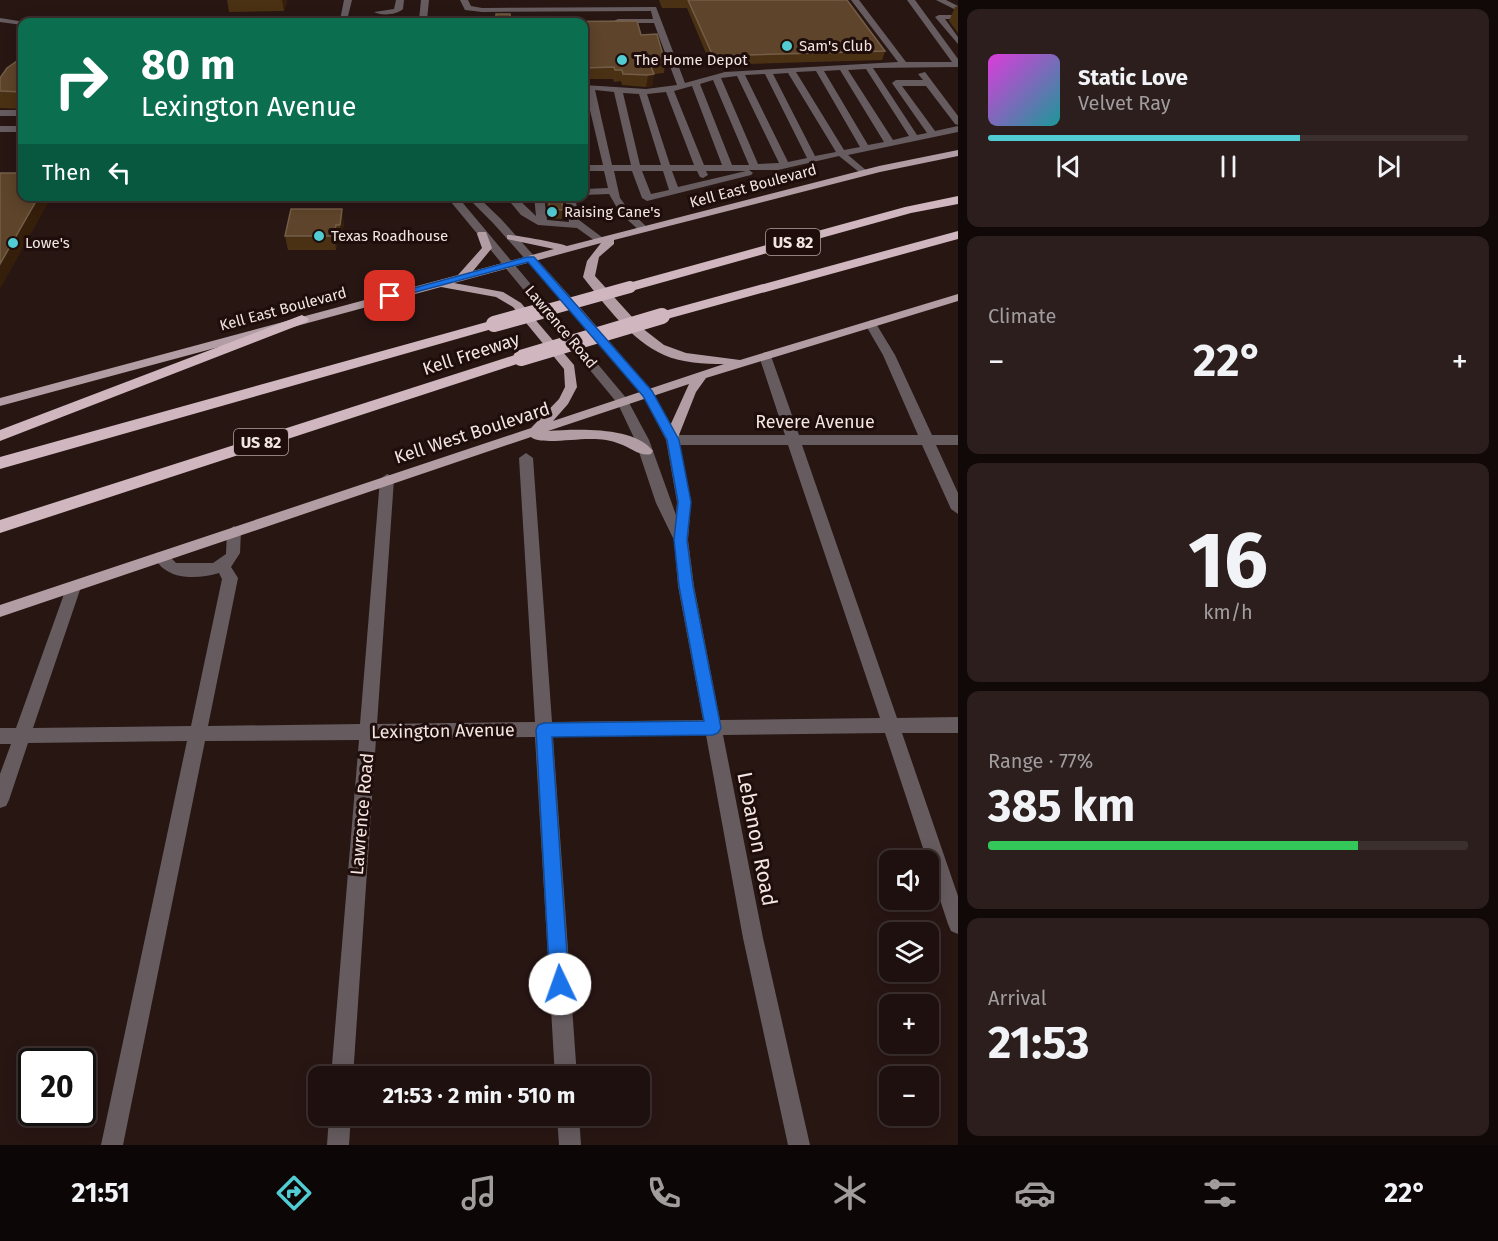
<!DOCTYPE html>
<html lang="en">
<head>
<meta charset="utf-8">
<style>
  :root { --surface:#1e100e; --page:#2b1e1c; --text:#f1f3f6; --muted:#a19d9e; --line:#3c302e; --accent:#51ccd3 }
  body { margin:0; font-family:"Fira Sans",sans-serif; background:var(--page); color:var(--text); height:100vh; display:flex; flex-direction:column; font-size:22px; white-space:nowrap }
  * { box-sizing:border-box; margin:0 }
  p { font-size:20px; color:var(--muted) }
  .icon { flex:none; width:33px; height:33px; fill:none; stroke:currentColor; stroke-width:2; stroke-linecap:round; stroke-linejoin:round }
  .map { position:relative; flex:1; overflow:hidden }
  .side { display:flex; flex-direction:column; gap:9px; padding:9px; background:#100908; width:540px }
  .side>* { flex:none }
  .guide { position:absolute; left:18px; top:18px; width:570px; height:183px; border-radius:12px; box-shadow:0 3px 15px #0003,0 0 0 2px var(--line); background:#0b6e4f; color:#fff; overflow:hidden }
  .fabs { position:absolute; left:879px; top:850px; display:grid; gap:12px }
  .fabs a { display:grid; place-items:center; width:60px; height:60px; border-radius:12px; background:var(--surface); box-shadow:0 3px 15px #0003,0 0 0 2px var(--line); font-size:30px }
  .speed { position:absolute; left:18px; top:1048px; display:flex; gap:12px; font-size:30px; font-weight:700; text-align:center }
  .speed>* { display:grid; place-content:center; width:78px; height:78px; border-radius:50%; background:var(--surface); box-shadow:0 3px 15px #0003,0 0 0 2px var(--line); line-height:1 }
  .speed .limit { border:3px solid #111; border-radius:9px; background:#fff; color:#111 }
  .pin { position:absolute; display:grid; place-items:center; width:51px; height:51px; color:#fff; margin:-26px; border-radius:12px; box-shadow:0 3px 9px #0006 }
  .me { position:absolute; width:66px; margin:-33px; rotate:357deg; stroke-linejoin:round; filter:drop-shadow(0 0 4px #0008) }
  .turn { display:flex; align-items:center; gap:21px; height:126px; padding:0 24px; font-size:27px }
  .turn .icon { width:78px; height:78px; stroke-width:2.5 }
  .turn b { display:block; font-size:42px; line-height:51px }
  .then { display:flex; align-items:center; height:57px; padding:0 24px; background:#0003; gap:12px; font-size:22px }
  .big { font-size:45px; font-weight:700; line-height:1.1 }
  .side .card { flex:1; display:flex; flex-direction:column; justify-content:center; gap:9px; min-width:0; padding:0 21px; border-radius:12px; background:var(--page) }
  .side .dial { align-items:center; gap:0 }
  .dial b { font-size:78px; line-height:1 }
  .song { display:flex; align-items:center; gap:18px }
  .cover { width:72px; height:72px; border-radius:9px; background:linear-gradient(135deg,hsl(300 70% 55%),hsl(180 70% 35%)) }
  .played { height:6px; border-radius:3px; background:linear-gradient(90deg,var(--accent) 65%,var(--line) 65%) }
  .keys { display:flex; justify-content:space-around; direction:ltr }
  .heat { display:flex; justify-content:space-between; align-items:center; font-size:33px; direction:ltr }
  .charge { height:9px; border-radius:4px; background:linear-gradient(90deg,#34c759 77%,var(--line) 0) }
  .trip { position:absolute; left:308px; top:1066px; width:342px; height:60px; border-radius:12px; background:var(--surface); box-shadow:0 3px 15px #0003,0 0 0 2px var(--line); font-weight:700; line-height:60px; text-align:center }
  .tab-bar { display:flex; height:96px; justify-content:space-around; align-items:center; background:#0c0606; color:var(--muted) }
  .tab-bar .icon { width:42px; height:42px }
  .tab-bar .on { color:var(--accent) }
  .tab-bar b { font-size:27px; color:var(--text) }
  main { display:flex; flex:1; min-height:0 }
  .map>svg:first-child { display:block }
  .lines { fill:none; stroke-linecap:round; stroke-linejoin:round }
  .minor { fill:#665c5f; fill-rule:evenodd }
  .major { fill:#b19da3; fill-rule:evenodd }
  .highway { fill:#d0b7bf; fill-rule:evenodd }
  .highway-bridge-far1 { stroke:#d0b7bf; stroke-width:12 }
  .highway-bridge { stroke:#d0b7bf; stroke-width:16 }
  .wall { fill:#4b3114 }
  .shaded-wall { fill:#351e0a }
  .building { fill:#5d442a; stroke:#745d47; stroke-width:1.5 }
  .route { fill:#1a73e8; stroke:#114b97; stroke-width:1.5 }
  .poi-dot { fill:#51ccd3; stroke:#1e0d0a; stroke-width:2 }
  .labels { text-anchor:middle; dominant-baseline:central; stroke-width:6; stroke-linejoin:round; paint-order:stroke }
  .far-poi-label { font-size:15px; fill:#f2e5e2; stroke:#1e0d0a; text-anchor:start }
  .far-street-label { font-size:15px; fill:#f2e5e2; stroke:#1e0d0a }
  .shield { fill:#1e0d0a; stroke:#b2a4a1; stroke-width:1.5 }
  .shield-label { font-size:16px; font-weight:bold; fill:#f2e5e2 }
  .street-label { font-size:18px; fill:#f2e5e2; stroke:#1e0d0a }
  .near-street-label { font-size:21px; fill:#f2e5e2; stroke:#1e0d0a }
</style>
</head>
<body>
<main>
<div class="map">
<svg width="958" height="1145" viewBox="0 0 958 1145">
  <rect width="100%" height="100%" fill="#281613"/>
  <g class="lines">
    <g class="minor">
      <polygon points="344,0 352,0 347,20 419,20 421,0 429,0 427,20 564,20 568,22 233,22 237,20 340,20"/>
      <path d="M396,0H404L403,9C397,15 381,16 374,12L394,9Z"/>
      <path d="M460,0H468L471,6L482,8L656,7L685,83L725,72L898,62L851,0H859L906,62H952L907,0H915L958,59V67L873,68L917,135L927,133L892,83L896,80H923L918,74L925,72L958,116V125L955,124L926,86H902L935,131L958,126V132L848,155L867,171L869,173L864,176L839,156L778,170H749L753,173L751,175L647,201L642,198L632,171H614L620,198L628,209L650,230L641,232L620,213L609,194L584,195V189L608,188L604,171H584V165H603L584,85L646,89L677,85L654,23H618L614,21L618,19H653L651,11L482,12L465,10ZM866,69L909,136L893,140L848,70ZM840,70L884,142L868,145L824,71ZM816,71L860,147L844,150L796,72ZM788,73L836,152L815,156L773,74ZM765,74L807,158L788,162L745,75ZM737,76L779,163L758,164L721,78ZM713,80L749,165H732L700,84ZM692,86L722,165H704L674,91ZM595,90L614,92L631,165H612ZM666,92L694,165H670L647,94ZM623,93L639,94L661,165H640ZM642,171H663L669,190L651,194ZM672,171H697L700,177L703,178L708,175L706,171H746L678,187Z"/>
      <polygon points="936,0 946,0 958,6 958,11"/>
      <polygon points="939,15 958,15 958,19 945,19 958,37 958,44 935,17"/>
      <polygon points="0,18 25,22 22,22 22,25 0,22"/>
      <rect x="0" y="110" width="22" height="6"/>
      <rect x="0" y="126" width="22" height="6"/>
      <path d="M446,196H457L627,399L649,440L676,515L677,502L666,440L643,396L577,317L493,223L466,196H477L501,219L585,313L652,391L677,435H785L759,356L765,352L771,356L799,435H918L883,355L865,324L871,320L875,322L895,355L932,435H958V445H936L958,493V514L951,509L922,445H802L897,718L958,717V733H902L958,896V934L951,931L948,924L885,733L723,735L763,938L810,1145H788L743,938L706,735L553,737L577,1077H555L535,737L376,739L353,1077H331L359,740L205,741L123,1145H101L187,741L28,743L9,800L6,806L0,808V774L11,744H0V728H16L68,583H78L81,587L33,728L191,726L222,579L219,573C195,580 166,580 154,557L156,553C166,550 170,557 176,563H213L226,554L227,531L234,526L241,531L240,553L231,567L238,578L208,726L360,724L380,479L387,474L392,476L394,479L377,724L535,722L519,458L526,453L533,458L552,722L703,720L678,586L674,540L656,503L635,440L618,404ZM680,445H788L880,718L720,720L694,586L688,540L691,502Z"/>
      <polygon points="505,196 515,196 536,216 534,196 544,196 547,220 569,222 565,196 575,196 579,220 607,241 598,243 577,228 538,225 521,215"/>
      <polygon points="329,1116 351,1116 349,1145 327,1145"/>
      <polygon points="557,1116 579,1116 581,1145 559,1145"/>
    </g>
    <path class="major" d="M958,150V156L880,172L614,240V244L599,257L595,276L642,328L664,345L686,353L740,360L958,294V301L706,378L696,392L677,440H667L665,437L689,384L548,431C576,429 634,426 653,451L651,454C640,457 630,447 620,444C611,440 601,439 592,439C579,438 538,445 531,437L0,617V605L531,428L559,399L565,387L564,369L513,307L496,297L441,287L0,406V398L458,275L482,248L477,234L478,232H486L492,248L473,271L554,249L507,239V235C513,234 564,244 567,246L879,166ZM601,243L587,261L583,277C604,304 632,341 664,355C682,363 704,364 724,364L553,421L568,404L577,387L574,365L521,303L503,292L454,283Z"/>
    <g class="highway">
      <polygon points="958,196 958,204 911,213 635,290 625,290 623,287 625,284 905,207"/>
      <polygon points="958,231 958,239 667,319 657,319 655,316 657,313"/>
      <polygon points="302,315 309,319 307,322 0,441 0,430"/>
      <polygon points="494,320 499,321 501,324 499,327 0,469 0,457"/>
      <polygon points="521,353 526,355 528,358 526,361 0,533 0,520"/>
    </g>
    <polyline class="highway-bridge-far1" points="540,312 630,287"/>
    <g class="highway-bridge">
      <polyline points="494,324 545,310"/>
      <polyline points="521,358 662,316"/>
    </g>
  </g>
  <g class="wall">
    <polygon points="227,0 287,0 284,11 229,12"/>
    <polygon points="659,0 847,0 885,51 882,60 711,65 687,8 662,8"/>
    <polygon points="958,6 958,33 949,21 955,7"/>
    <polygon points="496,14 510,14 511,22 637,21 641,35 657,34 665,62 664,73 654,74 652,86 646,87 622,85 621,81 614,82 613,79 584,79 584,22 495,22"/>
    <polygon points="22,61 22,109 0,108 0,78"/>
    <polygon points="548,196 561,196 563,210 562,219 549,218 547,203"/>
    <polygon points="344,223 341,239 338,239 336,250 288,250 285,236"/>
  </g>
  <g class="shaded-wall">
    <polygon points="282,0 287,0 284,11"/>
    <polygon points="654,74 652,86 646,87 648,75"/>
    <polygon points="39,196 52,196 0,289 0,264"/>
    <polygon points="342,209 344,223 341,239 340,225"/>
    <polygon points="336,225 338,239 336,250 334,236"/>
  </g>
  <g class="building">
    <polygon points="688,0 847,0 885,51 713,56"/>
    <polygon points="496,14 510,14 511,22 637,21 641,35 657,34 665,62 649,62 654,74 648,75 623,74 622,70 615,70 614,67 584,68 584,22 496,22"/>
    <polygon points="150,20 149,22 105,22 106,21"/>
    <polygon points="17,61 22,61 22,92 0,91 0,78 7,68"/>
    <polygon points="0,173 22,173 22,196 39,196 0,264"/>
    <polygon points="548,196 561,196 563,210 550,209"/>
    <polygon points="291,209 342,209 340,225 336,225 334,236 285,236"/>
  </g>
  <polygon class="route" points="527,257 534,257 652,391 679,440 691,502 687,540 693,586 721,728 718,733 713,735 552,737 569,984 566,991 560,994 553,991 550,984 536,730 538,725 544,723 704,721 679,586 674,540 678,502 667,440 643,396 528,262 390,299 385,296"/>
  <g class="poi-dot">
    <circle cx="787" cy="46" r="6"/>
    <circle cx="622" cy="60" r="6"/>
    <circle cx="552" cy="212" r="6"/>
    <circle cx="319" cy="236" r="6"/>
    <circle cx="13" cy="243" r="6"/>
  </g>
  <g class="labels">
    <g class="far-poi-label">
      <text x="799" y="46">Sam's Club</text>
      <text x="634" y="60">The Home Depot</text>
      <text x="564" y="212">Raising Cane's</text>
      <text x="331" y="236">Texas Roadhouse</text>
      <text x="25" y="243">Lowe's</text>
    </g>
    <g class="far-street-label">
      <text transform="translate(753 186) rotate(-15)">Kell East Boulevard</text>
      <text transform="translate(283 309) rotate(-15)">Kell East Boulevard</text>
      <text transform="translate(561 327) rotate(50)">Lawrence Road</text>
    </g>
    <g class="shield">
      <rect x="766" y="229" width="54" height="26" rx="4.5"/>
      <rect x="234" y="429" width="54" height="26" rx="4.5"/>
    </g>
    <g class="shield-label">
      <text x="793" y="242">US 82</text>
      <text x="261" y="442">US 82</text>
    </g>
    <g class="street-label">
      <text transform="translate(471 354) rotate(-18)">Kell Freeway</text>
      <text x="815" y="422">Revere Avenue</text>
      <text transform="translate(472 433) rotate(-18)">Kell West Boulevard</text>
      <text transform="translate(443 731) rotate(-1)">Lexington Avenue</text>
      <text transform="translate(362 814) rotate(-85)">Lawrence Road</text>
    </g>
    <g class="near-street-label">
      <text transform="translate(757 839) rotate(79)">Lebanon Road</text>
    </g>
  </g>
</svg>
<div class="fabs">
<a><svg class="icon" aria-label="sound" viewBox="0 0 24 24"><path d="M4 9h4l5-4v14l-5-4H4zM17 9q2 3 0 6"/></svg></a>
<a><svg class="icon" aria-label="layers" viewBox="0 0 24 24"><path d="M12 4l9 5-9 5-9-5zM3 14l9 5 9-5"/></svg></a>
<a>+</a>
<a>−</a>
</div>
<div class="speed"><div class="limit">20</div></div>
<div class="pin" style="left:390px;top:296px;background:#d93025"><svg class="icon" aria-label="arrive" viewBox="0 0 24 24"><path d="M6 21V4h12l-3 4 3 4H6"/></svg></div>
<svg class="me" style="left:560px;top:984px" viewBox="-20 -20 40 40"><circle r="19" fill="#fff"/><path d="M0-13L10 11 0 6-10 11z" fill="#1a73e8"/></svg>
<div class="trip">21:53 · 2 min · 510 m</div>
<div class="guide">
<div class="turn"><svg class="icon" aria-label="right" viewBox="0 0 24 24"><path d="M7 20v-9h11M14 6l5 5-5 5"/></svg><div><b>80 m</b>Lexington Avenue</div></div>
<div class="then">Then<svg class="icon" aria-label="left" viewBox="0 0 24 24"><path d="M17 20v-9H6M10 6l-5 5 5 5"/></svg></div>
</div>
</div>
<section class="side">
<div class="card">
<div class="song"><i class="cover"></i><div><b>Static Love</b><p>Velvet Ray</p></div></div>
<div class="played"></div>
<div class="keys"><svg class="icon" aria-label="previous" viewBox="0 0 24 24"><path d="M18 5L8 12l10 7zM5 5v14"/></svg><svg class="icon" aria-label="pause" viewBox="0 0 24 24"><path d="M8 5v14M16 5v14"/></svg><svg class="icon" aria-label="next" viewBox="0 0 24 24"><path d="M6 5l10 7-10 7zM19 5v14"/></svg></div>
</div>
<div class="card"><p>Climate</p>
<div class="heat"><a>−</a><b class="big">22°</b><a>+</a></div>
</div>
<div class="card dial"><b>16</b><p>km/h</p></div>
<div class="card"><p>Range · 77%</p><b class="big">385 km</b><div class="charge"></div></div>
<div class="card"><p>Arrival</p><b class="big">21:53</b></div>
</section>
</main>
<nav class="tab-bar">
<b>21:51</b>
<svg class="icon on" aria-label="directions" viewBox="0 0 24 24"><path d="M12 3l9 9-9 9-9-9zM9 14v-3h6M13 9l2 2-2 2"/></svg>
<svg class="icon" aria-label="music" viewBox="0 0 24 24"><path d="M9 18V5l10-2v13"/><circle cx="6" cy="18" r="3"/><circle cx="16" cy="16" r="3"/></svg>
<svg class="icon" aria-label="phone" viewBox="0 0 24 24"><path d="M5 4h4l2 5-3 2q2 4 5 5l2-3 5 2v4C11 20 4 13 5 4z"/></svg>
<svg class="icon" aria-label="climate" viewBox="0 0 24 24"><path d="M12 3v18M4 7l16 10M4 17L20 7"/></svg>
<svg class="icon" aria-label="car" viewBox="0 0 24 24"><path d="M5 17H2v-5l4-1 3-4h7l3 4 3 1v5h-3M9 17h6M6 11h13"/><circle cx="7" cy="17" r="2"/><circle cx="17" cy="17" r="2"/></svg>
<svg class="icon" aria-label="filters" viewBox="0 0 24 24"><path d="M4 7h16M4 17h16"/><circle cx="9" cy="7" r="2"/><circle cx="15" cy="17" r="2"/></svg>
<b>22°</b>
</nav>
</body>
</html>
